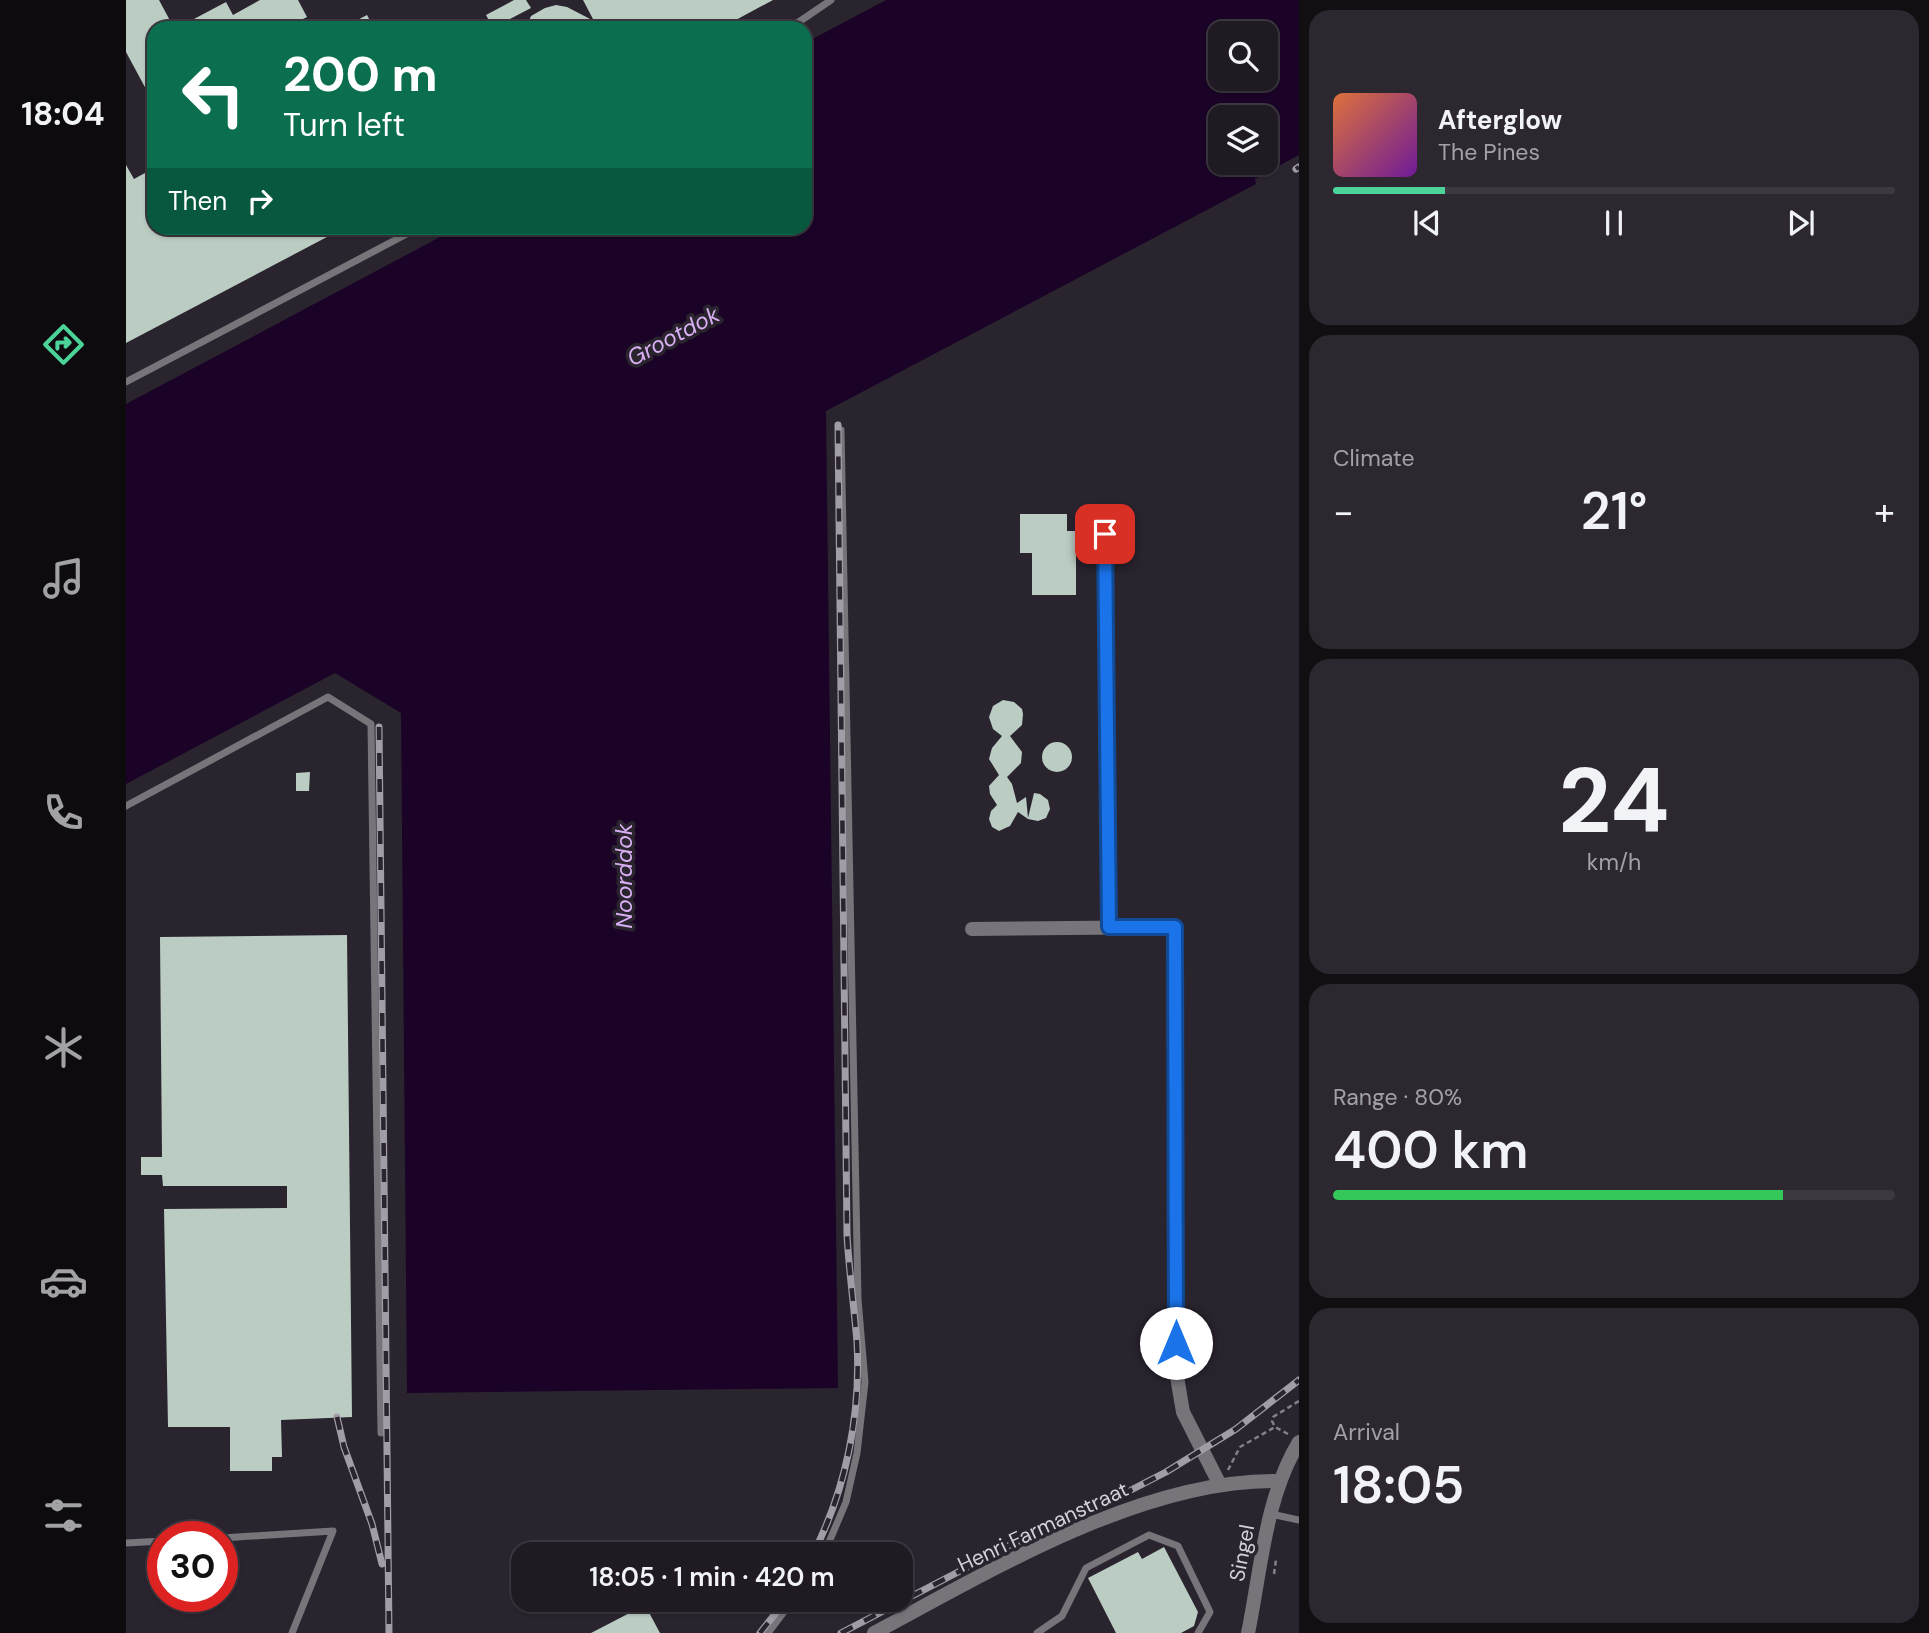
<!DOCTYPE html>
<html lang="en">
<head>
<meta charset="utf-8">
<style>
  :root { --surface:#201b23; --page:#2d2830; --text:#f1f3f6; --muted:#a2a1a6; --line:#3d3941; --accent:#4cd39a }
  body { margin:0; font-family:"DM Sans",sans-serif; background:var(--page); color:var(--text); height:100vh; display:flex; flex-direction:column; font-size:26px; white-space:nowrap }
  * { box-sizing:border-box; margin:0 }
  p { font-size:23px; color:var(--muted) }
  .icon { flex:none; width:38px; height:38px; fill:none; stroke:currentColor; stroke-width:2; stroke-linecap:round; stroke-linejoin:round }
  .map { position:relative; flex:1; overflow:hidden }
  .panel { display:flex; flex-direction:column; gap:10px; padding:10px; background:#120f13; width:630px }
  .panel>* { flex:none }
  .guide { position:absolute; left:21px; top:21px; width:665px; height:214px; border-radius:21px; box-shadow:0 2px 5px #0004,0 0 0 2px var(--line); background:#0b6e4f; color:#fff; overflow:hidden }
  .controls { position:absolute; left:1082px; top:21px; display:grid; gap:14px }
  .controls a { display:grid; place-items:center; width:70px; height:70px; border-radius:14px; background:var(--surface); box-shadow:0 2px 5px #0004,0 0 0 2px var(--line); font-size:35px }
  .speed { position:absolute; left:21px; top:1521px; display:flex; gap:14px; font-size:35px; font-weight:700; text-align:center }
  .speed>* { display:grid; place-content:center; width:91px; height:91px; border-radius:50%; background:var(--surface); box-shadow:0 2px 5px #0004,0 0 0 2px var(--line); line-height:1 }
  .speed .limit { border:10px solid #d22; background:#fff; color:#111 }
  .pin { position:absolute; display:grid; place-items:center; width:60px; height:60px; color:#fff; margin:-30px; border-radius:14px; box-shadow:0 4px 10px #0006 }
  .me { position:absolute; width:77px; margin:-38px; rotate:0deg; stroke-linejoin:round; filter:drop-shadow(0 0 5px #0008) }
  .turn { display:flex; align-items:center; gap:24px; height:147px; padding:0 21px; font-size:32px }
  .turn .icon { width:91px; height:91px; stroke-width:2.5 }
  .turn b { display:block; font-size:49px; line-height:60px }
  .then { display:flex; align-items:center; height:66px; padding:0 21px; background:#0003; gap:14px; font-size:26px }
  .big { font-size:52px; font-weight:600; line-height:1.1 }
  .panel .tile { flex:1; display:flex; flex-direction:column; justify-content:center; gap:10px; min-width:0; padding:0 24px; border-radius:21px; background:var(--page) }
  .panel .dial { align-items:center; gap:0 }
  .dial b { font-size:91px; line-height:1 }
  .song { display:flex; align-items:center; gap:21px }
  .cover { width:84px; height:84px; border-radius:10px; background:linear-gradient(135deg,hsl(20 70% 55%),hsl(280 70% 35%)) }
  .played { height:7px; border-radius:4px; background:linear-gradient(90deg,var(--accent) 20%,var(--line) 20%) }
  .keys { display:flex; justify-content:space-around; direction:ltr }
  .heat { display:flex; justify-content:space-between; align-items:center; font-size:38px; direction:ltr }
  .charge { height:10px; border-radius:5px; background:linear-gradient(90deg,#34c759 80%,var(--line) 0) }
  .trip { position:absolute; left:385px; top:1542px; width:402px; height:70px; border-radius:21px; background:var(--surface); box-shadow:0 2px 5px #0004,0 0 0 2px var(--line); font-weight:600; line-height:70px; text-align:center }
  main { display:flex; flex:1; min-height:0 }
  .dock { display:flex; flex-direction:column; width:126px; justify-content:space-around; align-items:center; background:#0d0b0e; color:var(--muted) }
  .dock .icon { width:49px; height:49px }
  .dock .current { color:var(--accent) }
  .dock b { font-size:32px; color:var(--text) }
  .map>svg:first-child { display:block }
  .water { fill:#1b0327; fill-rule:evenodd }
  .building { fill:#bbccc3 }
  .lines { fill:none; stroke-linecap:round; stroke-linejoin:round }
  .path { stroke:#858089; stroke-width:2.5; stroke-dasharray:5 3.5; stroke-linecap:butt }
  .lane { stroke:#77747a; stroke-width:7 }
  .street { stroke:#77747a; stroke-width:14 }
  .rail-casing { stroke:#a19ca5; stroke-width:7 }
  .rail { stroke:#2a242f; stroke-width:4.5; stroke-dasharray:13; stroke-linecap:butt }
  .route-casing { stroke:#114b97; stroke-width:18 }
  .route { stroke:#1a73e8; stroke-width:12 }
  .labels { text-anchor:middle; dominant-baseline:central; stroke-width:7; stroke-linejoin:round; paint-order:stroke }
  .street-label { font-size:21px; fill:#d5d1d8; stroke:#2a242f }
  .water-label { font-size:23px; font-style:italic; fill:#d9aff4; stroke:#2a242f }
</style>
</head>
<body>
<main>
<nav class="dock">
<b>18:04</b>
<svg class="icon current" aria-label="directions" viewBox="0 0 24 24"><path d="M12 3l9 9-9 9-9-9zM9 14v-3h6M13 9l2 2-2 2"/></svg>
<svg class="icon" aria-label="music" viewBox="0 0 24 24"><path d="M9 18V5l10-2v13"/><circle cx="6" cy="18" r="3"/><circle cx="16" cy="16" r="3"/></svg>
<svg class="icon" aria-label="phone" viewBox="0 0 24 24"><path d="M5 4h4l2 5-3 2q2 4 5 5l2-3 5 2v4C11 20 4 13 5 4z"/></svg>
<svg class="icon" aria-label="climate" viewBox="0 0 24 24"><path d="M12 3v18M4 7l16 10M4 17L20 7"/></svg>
<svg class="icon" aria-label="car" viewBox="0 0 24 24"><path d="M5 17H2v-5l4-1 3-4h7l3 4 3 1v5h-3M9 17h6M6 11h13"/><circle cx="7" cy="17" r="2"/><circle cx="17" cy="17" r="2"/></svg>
<svg class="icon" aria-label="filters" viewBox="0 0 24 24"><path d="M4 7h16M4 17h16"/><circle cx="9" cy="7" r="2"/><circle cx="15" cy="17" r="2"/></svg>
</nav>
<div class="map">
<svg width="1173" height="1633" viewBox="0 0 1173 1633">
  <rect width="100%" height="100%" fill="#2a242f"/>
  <path class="water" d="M760,0H1173V155L1129,179L1130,184L700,411L712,1388L281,1393L275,713L209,673L0,784V404L331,228H679V43ZM1094,33H1139V79H1094ZM1094,117H1139V163H1094Z"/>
  <g class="building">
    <polygon points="0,0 33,0 48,28 28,28 28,104 0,52"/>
    <polygon points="134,0 172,0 181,17 159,28 51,28 100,2 107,15"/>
    <polygon points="388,0 400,0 405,8 367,28 360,15"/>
    <polygon points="457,0 647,0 595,28 400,28 405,16 419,8 430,5 441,7 468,21"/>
    <polygon points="241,15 248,28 216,28"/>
    <polygon points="0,165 8,179 28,168 28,228 218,228 0,343"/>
    <polygon points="894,514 941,514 941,531 950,531 950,595 906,595 906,553 894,553"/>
    <polygon points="877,700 888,702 896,709 897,714 896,725 884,736 896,752 895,763 881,777 886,784 891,803 900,797 902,818 908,793 914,794 922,800 924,809 920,818 912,821 902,819 892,812 884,826 873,831 866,827 863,819 865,811 871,805 864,794 863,786 873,775 863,759 866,748 876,736 867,729 863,717 867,706"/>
    <circle cx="931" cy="757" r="15"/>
    <polygon points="184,772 183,791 170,791 170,773"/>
    <polygon points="221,935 226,1417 155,1420 156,1457 146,1457 146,1471 104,1471 104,1427 42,1427 38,1209 161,1208 161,1186 37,1186 36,1175 15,1175 15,1157 36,1157 34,937"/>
    <polygon points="1038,1547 1072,1612 1068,1626 1055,1633 990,1633 962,1578 1012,1552 1016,1559"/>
    <polygon points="519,1605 534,1633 465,1633"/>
  </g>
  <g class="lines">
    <g class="path">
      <polyline points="1162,1434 1149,1427 1146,1421 1147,1417 1173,1401"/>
      <polyline points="1102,1470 1114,1447 1149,1427"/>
      <polyline points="1148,1574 1150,1560"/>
    </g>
    <g class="lane">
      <polyline points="664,28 705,0"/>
      <polyline points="0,382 292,228"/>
      <polyline points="0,806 202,697 245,724 255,1433"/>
      <polyline points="1145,1514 1173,1520"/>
      <polyline points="96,1538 207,1531 166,1633"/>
      <polyline points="0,1543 37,1541"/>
      <polyline points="698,1554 720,1502 731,1453 739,1382 732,1299 715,430"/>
      <polyline points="642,1633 667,1600"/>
      <polyline points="911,1633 936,1616 960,1568 1023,1535 1052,1546 1084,1612 1072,1633"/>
    </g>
    <g class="street">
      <polyline points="979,534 983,927"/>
      <polyline points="846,929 1049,927 1050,1371 1057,1412 1094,1485"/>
      <path d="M748,1633C866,1570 1018,1478 1154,1481"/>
      <path d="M1122,1633C1135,1570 1139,1498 1173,1442"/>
    </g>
    <g class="rail-casing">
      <g id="rail">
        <polyline points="1170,169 1173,167"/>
        <polyline points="253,727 263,1633"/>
        <polyline points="211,1417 218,1447 246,1524 256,1564"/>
        <path d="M687,1554C720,1489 735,1415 731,1342C728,1306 723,1271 721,1235L712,425"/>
        <polyline points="634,1633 660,1600"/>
        <polyline points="715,1633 882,1546 978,1504 1040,1472 1110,1429 1173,1380"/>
      </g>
    </g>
    <use href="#rail" class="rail"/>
  </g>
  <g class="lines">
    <g class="route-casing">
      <polyline id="route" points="979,534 983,927 1049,927 1050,1343"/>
    </g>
    <use href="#route" class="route"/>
  </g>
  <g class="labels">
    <g class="street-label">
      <text transform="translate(917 1527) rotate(-25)">Henri Farmanstraat</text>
      <text transform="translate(1116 1553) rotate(-79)">Singel</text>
    </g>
    <g class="water-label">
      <text transform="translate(547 336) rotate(-28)">Grootdok</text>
      <text transform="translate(498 876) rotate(-90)">Noorddok</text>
    </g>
  </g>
</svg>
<div class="controls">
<a><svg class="icon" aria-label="search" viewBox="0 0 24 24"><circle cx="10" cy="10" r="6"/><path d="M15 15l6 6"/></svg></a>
<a><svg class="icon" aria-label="layers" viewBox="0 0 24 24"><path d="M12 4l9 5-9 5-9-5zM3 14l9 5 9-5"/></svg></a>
</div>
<div class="speed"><div class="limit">30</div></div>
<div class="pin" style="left:979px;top:534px;background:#d93025"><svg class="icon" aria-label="arrive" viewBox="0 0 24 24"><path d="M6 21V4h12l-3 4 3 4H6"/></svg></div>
<svg class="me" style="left:1050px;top:1343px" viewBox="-20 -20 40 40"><circle r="19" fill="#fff"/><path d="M0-13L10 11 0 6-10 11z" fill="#1a73e8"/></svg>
<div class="trip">18:05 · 1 min · 420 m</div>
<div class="guide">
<div class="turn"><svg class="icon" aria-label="left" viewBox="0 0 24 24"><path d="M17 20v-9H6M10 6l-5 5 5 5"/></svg><div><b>200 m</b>Turn left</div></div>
<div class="then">Then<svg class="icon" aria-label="right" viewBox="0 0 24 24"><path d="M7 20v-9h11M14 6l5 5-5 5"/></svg></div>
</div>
</div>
<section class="panel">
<div class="tile">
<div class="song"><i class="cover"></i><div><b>Afterglow</b><p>The Pines</p></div></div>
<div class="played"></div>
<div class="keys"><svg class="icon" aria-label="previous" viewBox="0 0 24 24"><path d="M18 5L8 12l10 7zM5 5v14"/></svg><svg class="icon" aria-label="pause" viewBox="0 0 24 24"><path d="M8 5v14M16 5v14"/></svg><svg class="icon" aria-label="next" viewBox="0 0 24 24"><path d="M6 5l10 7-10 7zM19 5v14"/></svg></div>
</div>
<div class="tile"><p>Climate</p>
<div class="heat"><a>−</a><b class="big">21°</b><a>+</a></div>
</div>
<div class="tile dial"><b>24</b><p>km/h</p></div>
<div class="tile"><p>Range · 80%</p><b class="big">400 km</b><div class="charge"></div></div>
<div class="tile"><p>Arrival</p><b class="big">18:05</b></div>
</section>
</main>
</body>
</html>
